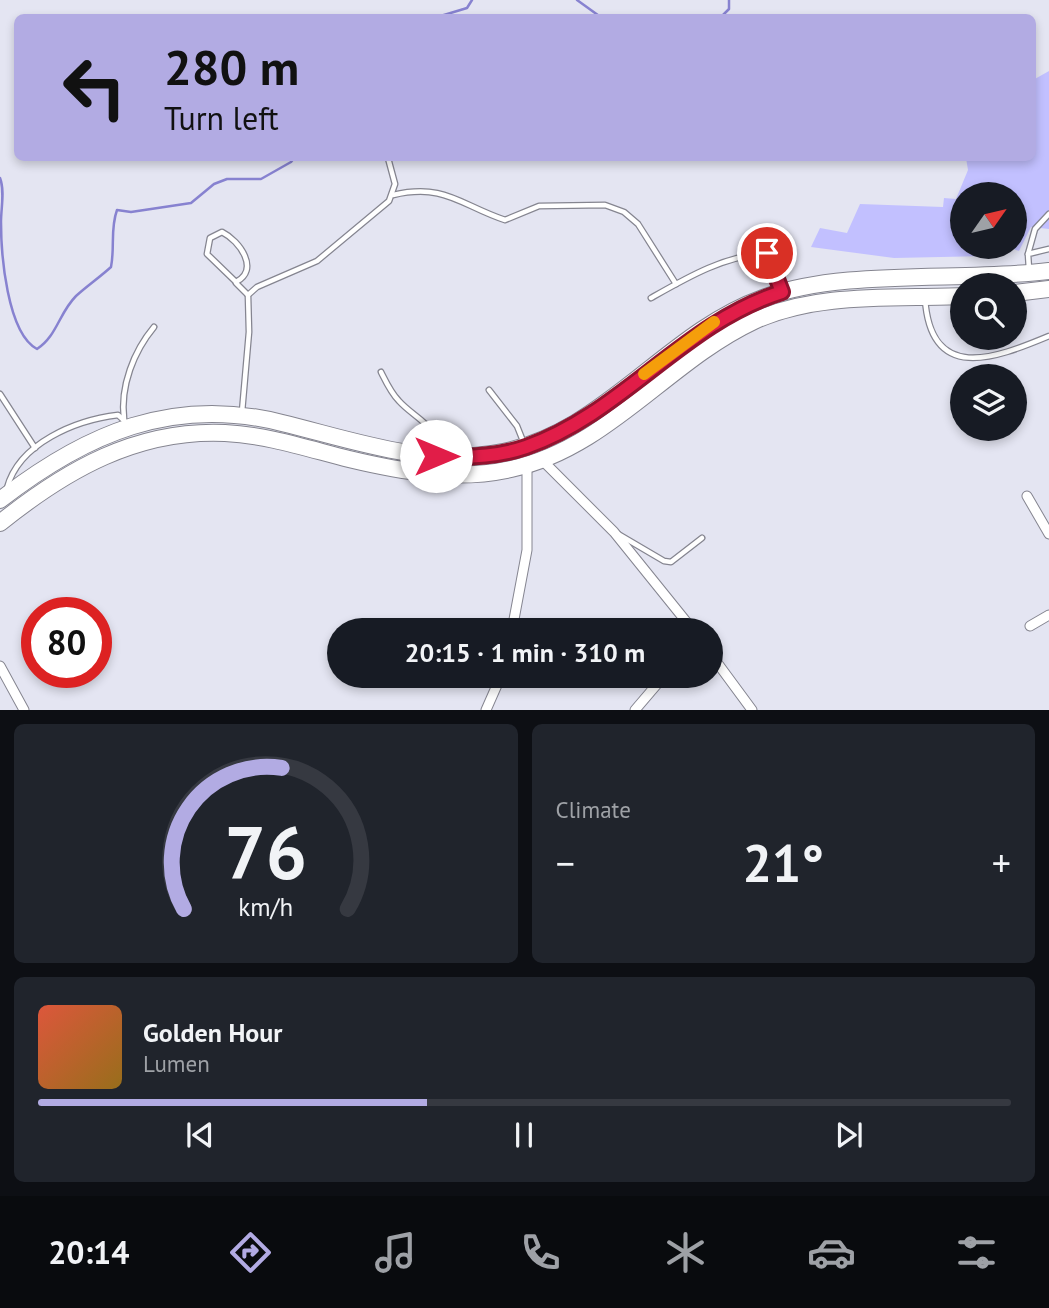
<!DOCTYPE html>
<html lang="en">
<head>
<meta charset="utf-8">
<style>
  :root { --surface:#171b24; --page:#20242c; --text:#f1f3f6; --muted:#9ea1a6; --line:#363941; --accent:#b2abe3 }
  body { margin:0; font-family:"PT Sans",sans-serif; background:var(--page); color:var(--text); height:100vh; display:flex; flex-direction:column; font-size:26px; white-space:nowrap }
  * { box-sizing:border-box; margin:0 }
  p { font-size:23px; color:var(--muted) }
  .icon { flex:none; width:38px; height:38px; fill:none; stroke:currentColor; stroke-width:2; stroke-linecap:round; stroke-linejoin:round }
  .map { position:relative; height:710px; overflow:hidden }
  .side { display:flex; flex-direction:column; gap:14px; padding:14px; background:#0d0f14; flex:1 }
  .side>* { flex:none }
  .banner { position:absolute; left:14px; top:14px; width:1022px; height:147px; border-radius:10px; box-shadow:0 4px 10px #0003; background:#b2abe3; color:#111; overflow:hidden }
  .needle { width:46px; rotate:56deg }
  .buttons { position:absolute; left:950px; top:182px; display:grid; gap:14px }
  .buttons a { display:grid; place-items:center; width:77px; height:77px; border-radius:50%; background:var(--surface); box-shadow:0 4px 10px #0003; font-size:35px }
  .speed { position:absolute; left:21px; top:597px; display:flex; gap:14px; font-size:35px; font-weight:700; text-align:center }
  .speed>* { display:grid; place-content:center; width:91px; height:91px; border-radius:50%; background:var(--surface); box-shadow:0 4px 10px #0003; line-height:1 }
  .speed .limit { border:10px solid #d22; background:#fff; color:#111 }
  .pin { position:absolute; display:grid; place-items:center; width:60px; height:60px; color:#fff; margin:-30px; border:4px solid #fff; border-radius:50%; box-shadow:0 2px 7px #0007 }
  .me { position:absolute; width:77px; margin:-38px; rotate:90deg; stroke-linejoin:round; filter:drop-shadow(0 0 5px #0008) }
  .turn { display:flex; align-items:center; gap:24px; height:147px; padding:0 35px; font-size:32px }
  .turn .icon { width:91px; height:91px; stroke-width:2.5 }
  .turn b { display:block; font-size:49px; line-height:60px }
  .big { font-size:52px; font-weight:700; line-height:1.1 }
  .side .tile { flex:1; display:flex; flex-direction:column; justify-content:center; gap:10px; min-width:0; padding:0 24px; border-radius:10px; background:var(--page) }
  .side .dial { align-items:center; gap:0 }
  .dial svg { height:182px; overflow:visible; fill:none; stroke:var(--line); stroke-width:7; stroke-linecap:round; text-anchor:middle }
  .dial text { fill:var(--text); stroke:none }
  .song { display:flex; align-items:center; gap:21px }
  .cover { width:84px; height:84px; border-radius:10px; background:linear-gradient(135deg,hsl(10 70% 55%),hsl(40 70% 35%)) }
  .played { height:7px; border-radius:4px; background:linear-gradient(90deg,var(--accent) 40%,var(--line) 40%) }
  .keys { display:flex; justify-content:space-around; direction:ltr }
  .heat { display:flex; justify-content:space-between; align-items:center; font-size:38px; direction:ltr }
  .side .tiles { flex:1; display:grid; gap:14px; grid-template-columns:1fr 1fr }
  .tile:last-child { grid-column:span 2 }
  .trip { position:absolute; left:327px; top:618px; width:396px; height:70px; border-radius:35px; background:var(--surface); box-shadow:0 4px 10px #0003; font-weight:700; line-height:70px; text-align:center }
  .tabs { display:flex; height:112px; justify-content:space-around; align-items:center; background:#090b0e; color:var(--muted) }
  .tabs .icon { width:49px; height:49px }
  .tabs .selected { color:var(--accent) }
  .tabs b { font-size:32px; color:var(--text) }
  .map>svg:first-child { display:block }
  .green { fill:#c2c0ff }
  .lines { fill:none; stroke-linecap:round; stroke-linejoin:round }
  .stream { stroke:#8782d0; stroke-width:2.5 }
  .service-casing { stroke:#858590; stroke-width:7 }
  .minor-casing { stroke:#858590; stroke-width:11 }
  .trunk-casing { stroke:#858590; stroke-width:18 }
  .service { stroke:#fff; stroke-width:4.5 }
  .minor { stroke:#fff; stroke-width:9 }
  .trunk { stroke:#fff; stroke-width:16 }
  .route-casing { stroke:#92132f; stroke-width:18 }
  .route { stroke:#e11d48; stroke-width:12 }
  .slow { stroke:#f59e0b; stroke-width:12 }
</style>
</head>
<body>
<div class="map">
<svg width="1049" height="710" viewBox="0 0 1049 710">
  <rect width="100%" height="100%" fill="#e4e5f2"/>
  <polygon class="green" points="1049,71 1049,229 1031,227 1019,251 1008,247 1015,247 1015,194 962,194 962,247 989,247 988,256 894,258 811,247 820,228 847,233 860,204 943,207 944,198 956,199 968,170 966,158 1032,158 1033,80"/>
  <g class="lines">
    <g class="stream">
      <polyline points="577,0 602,18"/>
      <polyline points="434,18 467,8 472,0"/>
      <polyline points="720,18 729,9 729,0"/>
      <path d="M0,178C5,191 1,208 1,222C1,254 7,333 37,349C57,336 59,313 76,296C87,286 100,277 111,267C115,247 110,229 117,210L131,212L191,203L214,184L227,179H261L291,162L294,158"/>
    </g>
    <g class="service-casing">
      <g id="service">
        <path d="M393,195C445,183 460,205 505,220L539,206L605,205L624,212L638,224L676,284"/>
        <path d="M222,232C240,241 260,270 236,282L207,254L210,238Z"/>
        <polyline points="1028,254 1035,229 1049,214"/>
        <polyline points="1029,269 1028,254 1049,249"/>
        <polyline points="236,283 248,295"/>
        <path d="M651,298C688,277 724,256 767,253L781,288"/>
        <path d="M925,299C931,383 994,359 1049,336"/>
        <path d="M381,372C386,382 391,393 399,401C415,419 440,425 436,454"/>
        <polyline points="489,390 517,426 523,441"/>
        <polyline points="0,394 35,448"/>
        <polyline points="242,412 249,332 248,295 257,287 317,261 389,201 395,184 388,158"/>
        <path d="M124,419C120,386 134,351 154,327"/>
        <path d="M7,488C19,443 76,420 118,415L129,425"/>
        <polyline points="618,534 664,561 671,562 702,538"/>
      </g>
    </g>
    <g class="minor-casing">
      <g id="minor">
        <polyline points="542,460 614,532 693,630"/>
        <polyline points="1027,496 1049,534"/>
        <polyline points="1030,626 1049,615"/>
        <polyline points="512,630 527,550 527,465"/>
        <polyline points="710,653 752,710"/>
        <polyline points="0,666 24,710"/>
        <polyline points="486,710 501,676"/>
        <polyline points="635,710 664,676"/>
      </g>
    </g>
    <g class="trunk-casing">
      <g id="trunk">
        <polyline points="1015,293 1049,289"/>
        <path d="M0,500C85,434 173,395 282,423C352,440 420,465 492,454C602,438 663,334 763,298C843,268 962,282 1049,271"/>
        <path d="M0,523C66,470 137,429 225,433C267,435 309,449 349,459C403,472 457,481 511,469C608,448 667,362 754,321C817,292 894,299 962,296"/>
      </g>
    </g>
    <use href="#service" class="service"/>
    <use href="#minor" class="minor"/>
    <use href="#trunk" class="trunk"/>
  </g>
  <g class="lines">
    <g class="route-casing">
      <path id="route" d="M436,456C466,458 497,457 526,447C623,413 683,323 782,292L767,253"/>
    </g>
    <use href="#route" class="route"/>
    <polyline class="slow" points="644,374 714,322"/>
  </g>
</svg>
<div class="buttons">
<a><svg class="needle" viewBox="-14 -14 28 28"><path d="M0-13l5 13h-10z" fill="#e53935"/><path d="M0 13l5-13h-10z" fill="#9ea1a6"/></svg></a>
<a><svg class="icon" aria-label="search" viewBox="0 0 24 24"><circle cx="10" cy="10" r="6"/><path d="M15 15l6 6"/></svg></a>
<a><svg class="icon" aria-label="layers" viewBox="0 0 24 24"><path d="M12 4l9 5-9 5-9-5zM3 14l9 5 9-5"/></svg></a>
</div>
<div class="speed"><div class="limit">80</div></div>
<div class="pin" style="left:767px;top:253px;background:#d93025"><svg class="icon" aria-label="arrive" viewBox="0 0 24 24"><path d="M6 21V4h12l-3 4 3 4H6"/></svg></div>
<svg class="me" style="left:436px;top:456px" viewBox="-20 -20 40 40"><circle r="19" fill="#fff"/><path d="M0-13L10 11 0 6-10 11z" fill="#e11d48"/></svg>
<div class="trip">20:15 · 1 min · 310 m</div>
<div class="banner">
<div class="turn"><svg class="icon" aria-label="left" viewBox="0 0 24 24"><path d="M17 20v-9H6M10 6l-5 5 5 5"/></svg><div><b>280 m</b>Turn left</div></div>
</div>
</div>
<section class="side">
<div class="tiles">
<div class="tile dial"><svg viewBox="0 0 100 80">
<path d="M14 69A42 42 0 1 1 86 69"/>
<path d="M14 69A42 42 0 0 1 57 7" stroke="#b2abe3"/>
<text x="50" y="56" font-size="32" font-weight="700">76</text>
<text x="50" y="72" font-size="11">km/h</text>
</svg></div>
<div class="tile"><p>Climate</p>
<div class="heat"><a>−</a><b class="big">21°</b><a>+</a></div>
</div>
<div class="tile">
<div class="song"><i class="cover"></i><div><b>Golden Hour</b><p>Lumen</p></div></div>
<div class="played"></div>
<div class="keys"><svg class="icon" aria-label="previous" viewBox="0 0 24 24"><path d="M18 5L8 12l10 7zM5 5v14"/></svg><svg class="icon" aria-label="pause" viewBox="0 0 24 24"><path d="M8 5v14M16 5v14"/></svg><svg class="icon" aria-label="next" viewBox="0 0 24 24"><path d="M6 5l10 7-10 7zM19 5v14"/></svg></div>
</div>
</div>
</section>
<nav class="tabs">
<b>20:14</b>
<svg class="icon selected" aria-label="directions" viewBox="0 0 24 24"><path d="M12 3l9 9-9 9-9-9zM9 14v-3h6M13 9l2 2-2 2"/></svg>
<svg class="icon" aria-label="music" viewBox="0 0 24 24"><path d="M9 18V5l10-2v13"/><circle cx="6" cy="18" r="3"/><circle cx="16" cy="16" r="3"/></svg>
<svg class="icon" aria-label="phone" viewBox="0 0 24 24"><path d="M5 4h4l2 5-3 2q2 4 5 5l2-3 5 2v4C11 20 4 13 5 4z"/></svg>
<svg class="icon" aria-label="climate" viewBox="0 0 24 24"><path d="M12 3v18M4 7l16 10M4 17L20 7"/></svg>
<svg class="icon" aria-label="car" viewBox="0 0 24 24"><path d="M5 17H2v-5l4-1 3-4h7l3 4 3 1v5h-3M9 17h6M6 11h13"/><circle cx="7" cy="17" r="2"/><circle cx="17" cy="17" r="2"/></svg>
<svg class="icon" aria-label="filters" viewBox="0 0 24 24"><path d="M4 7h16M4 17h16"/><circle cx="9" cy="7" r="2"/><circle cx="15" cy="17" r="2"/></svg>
</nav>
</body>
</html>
